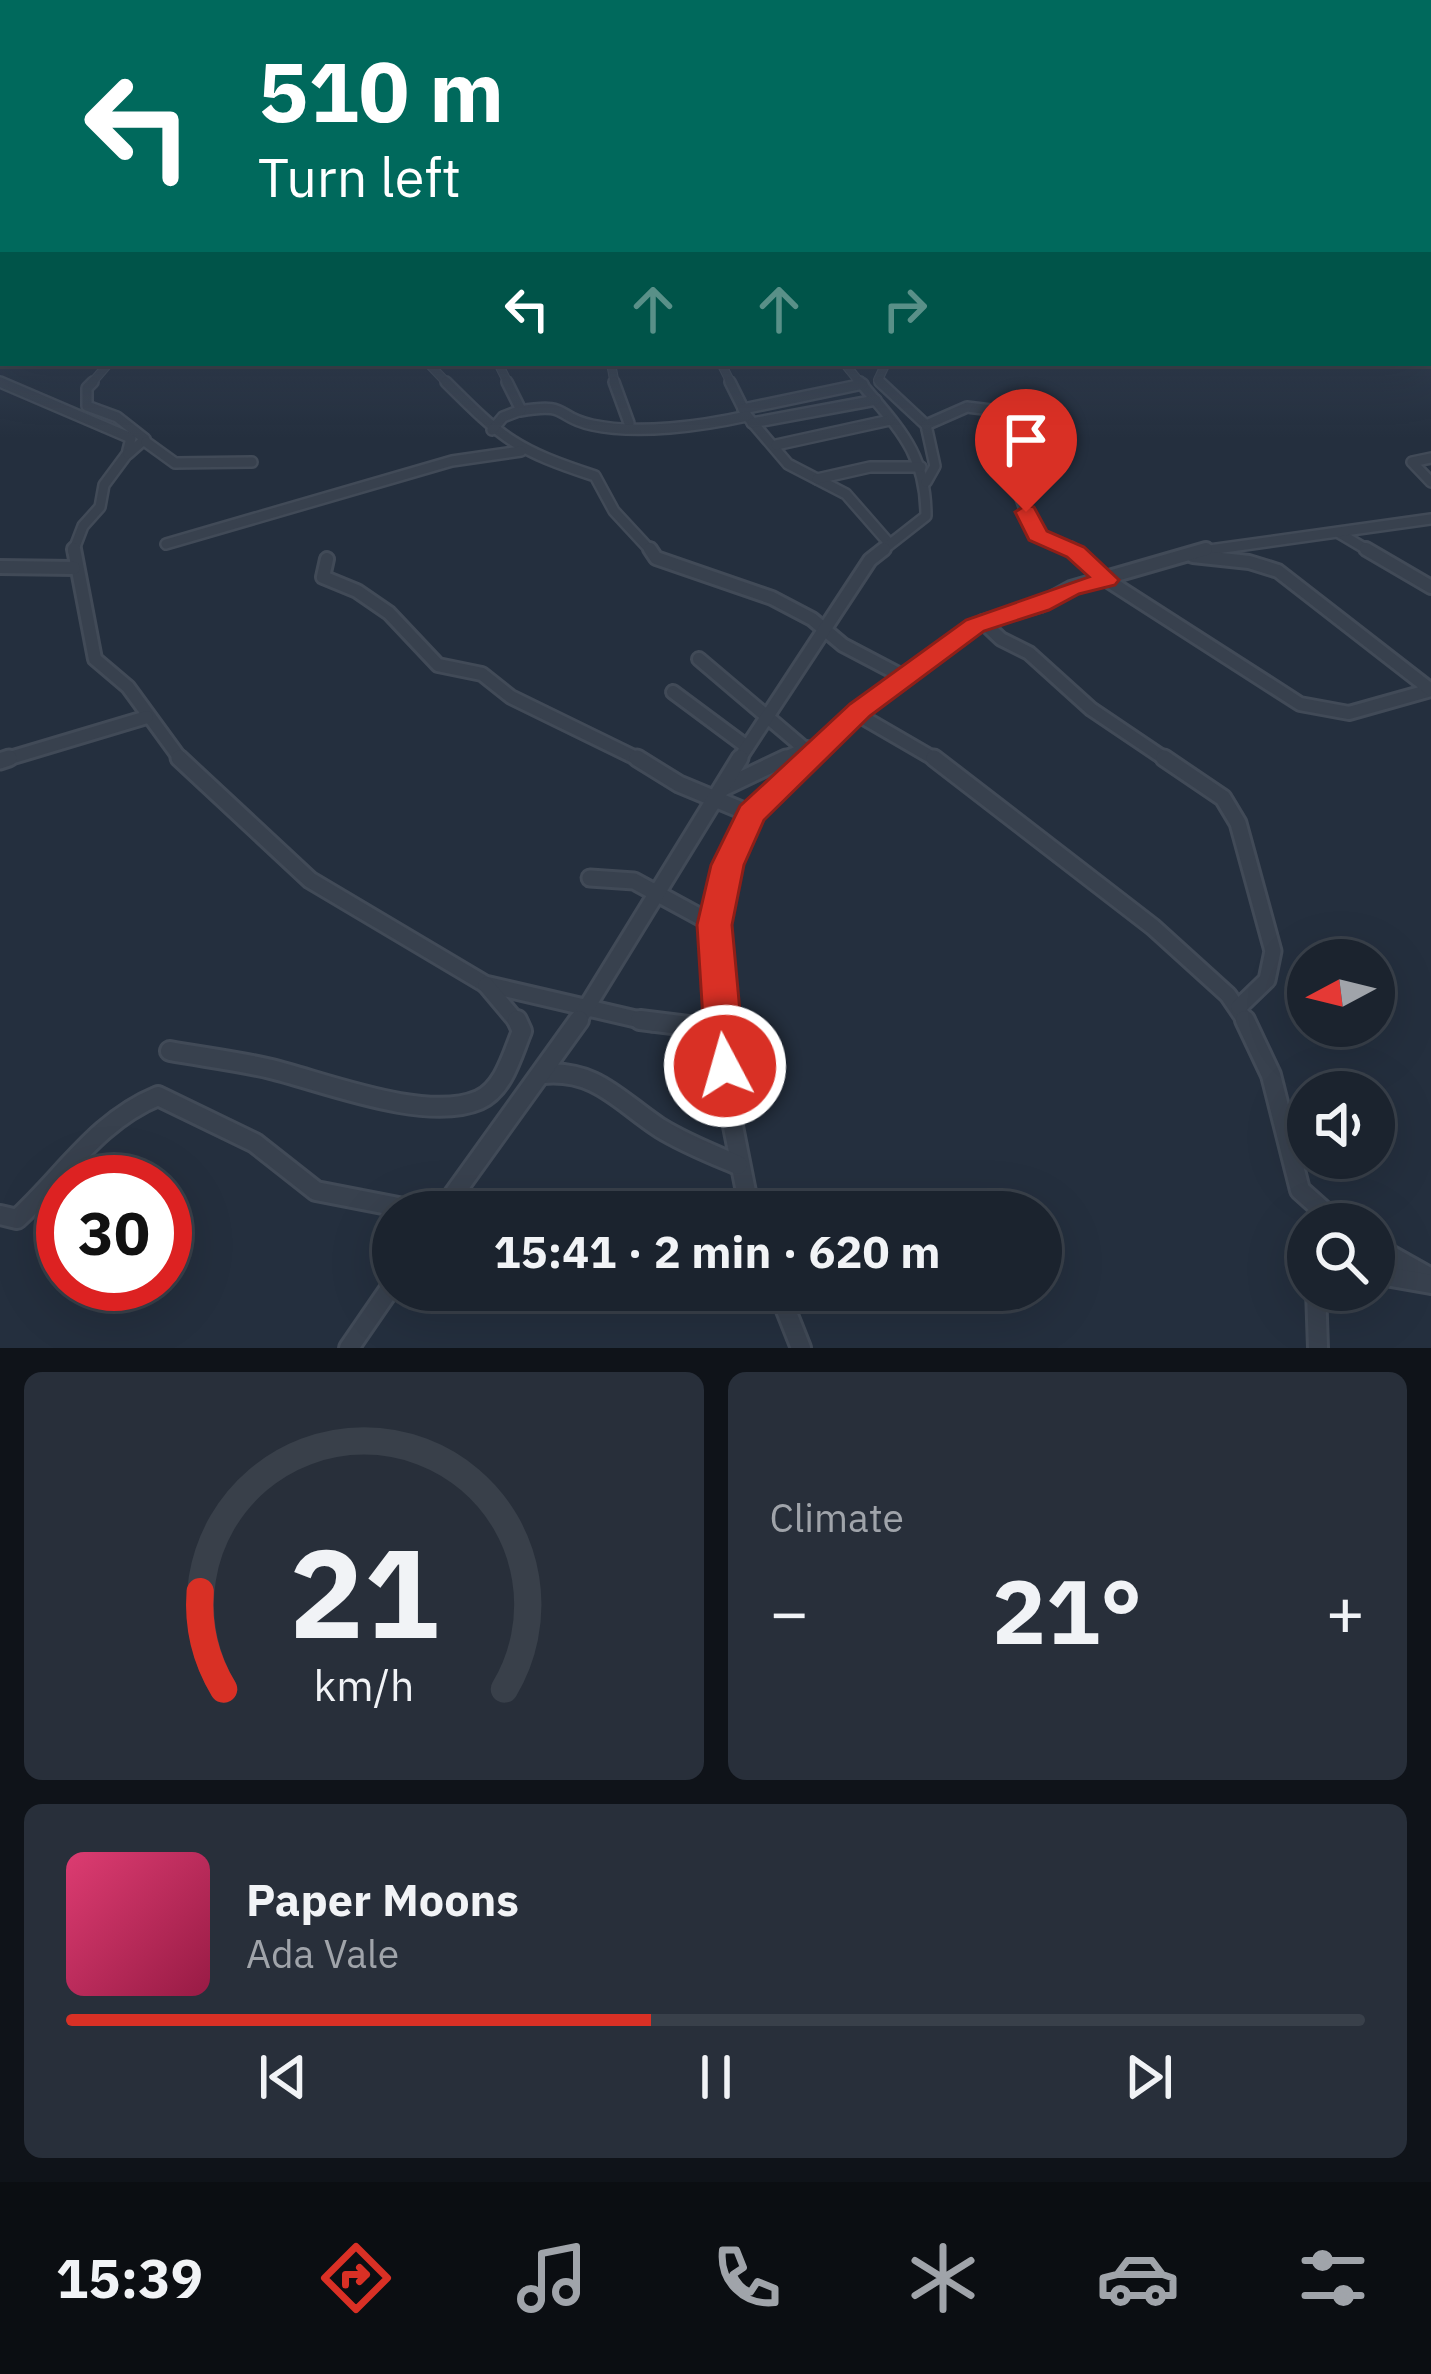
<!DOCTYPE html>
<html lang="en">
<head>
<meta charset="utf-8">
<style>
  :root { --surface:#1b232e; --page:#282f3a; --text:#f1f3f6; --muted:#a0a4aa; --line:#39404a; --accent:#d93025 }
  body { margin:0; font-family:"IBM Plex Sans",sans-serif; background:var(--page); color:var(--text); height:100vh; display:flex; flex-direction:column; font-size:45px; white-space:nowrap }
  * { box-sizing:border-box; margin:0 }
  p { font-size:39px; color:var(--muted) }
  .icon { flex:none; width:66px; height:66px; fill:none; stroke:currentColor; stroke-width:2; stroke-linecap:round; stroke-linejoin:round }
  .map { position:relative; height:1348px; overflow:hidden }
  .details { display:flex; flex-direction:column; gap:24px; padding:24px; background:#0f1319; flex:1 }
  .details>* { flex:none }
  .top-card { position:absolute; left:0px; top:0px; width:1431px; height:366px; box-shadow:0 12px 48px #0002,0 0 0 3px var(--line); background:#00695c; color:#fff; overflow:hidden }
  .needle { width:78px; rotate:263deg }
  .buttons { position:absolute; left:1287px; top:939px; display:grid; gap:24px }
  .buttons a { display:grid; place-items:center; width:108px; height:108px; border-radius:50%; background:var(--surface); box-shadow:0 12px 48px #0002,0 0 0 3px var(--line); font-size:60px }
  .speed { position:absolute; left:36px; top:1155px; display:flex; gap:24px; font-size:60px; font-weight:700; text-align:center }
  .speed>* { display:grid; place-content:center; width:156px; height:156px; border-radius:50%; background:var(--surface); box-shadow:0 12px 48px #0002,0 0 0 3px var(--line); line-height:1 }
  .speed .limit { border:18px solid #d22; background:#fff; color:#111 }
  .pin { position:absolute; display:grid; place-items:center; width:102px; height:102px; color:#fff; margin:-123px -51px; border-radius:50% 50% 50% 0; rotate:-45deg; box-shadow:0 0 12px #0007 }
  .pin .icon { rotate:45deg }
  .me { position:absolute; width:132px; margin:-66px; rotate:354deg; stroke-linejoin:round; filter:drop-shadow(0 0 9px #0008) }
  .turn { display:flex; align-items:center; gap:42px; height:252px; padding:0 60px; font-size:54px }
  .turn .icon { width:156px; height:156px; stroke-width:2.5 }
  .turn b { display:block; font-size:84px; line-height:102px }
  .lanes { display:flex; align-items:center; height:114px; padding:0 60px; background:#0003; justify-content:center; gap:60px; direction:ltr }
  .lanes .off { opacity:.35 }
  .big { font-size:90px; font-weight:700; line-height:1.1 }
  .details .tile { flex:1; display:flex; flex-direction:column; justify-content:center; gap:18px; min-width:0; padding:0 42px; border-radius:18px; background:var(--page) }
  .details .dial { align-items:center; gap:0 }
  .dial svg { height:312px; overflow:visible; fill:none; stroke:var(--line); stroke-width:7; stroke-linecap:round; text-anchor:middle }
  .dial text { fill:var(--text); stroke:none }
  .song { display:flex; align-items:center; gap:36px }
  .cover { width:144px; height:144px; border-radius:18px; background:linear-gradient(135deg,hsl(340 70% 55%),hsl(340 70% 35%)) }
  .played { height:12px; border-radius:6px; background:linear-gradient(90deg,var(--accent) 45%,var(--line) 45%) }
  .keys { display:flex; justify-content:space-around; direction:ltr }
  .heat { display:flex; justify-content:space-between; align-items:center; font-size:66px; direction:ltr }
  .details .tiles { flex:1; display:grid; gap:24px; grid-template-columns:1fr 1fr }
  .tile:last-child { grid-column:span 2 }
  .trip { position:absolute; left:372px; top:1191px; width:690px; height:120px; border-radius:60px; background:var(--surface); box-shadow:0 12px 48px #0002,0 0 0 3px var(--line); font-weight:700; line-height:120px; text-align:center }
  .menu { display:flex; height:192px; justify-content:space-around; align-items:center; background:#0b0e12; color:var(--muted) }
  .menu .icon { width:84px; height:84px }
  .menu .selected { color:var(--accent) }
  .menu b { font-size:54px; color:var(--text) }
  .map>svg:first-child { display:block }
  .lines { fill:none; stroke-linecap:round; stroke-linejoin:round }
  .minor-far4-casing { stroke:#414a57; stroke-width:10 }
  .minor-far3-casing { stroke:#414a57; stroke-width:14 }
  .minor-far2-casing { stroke:#414a57; stroke-width:18 }
  .minor-far1-casing { stroke:#414a57; stroke-width:21 }
  .minor-casing { stroke:#414a57; stroke-width:24 }
  .minor-far4 { stroke:#38414e; stroke-width:8 }
  .minor-far3 { stroke:#38414e; stroke-width:9 }
  .minor-far2 { stroke:#38414e; stroke-width:12 }
  .minor-far1 { stroke:#38414e; stroke-width:15 }
  .minor { stroke:#38414e; stroke-width:18 }
  .route { fill:#d93025; stroke:#8d1f18; stroke-width:3 }
</style>
</head>
<body>
<div class="map">
<svg width="1431" height="1348" viewBox="0 0 1431 1348">
  <rect width="100%" height="100%" fill="#242f3e"/>
  <g class="lines">
    <g class="minor-far4-casing">
      <g id="minor-far4">
        <polyline points="428,363 449,385"/>
        <polyline points="498,363 509,385"/>
        <polyline points="611,363 615,385"/>
        <polyline points="721,363 732,385"/>
        <polyline points="844,363 862,385"/>
        <polyline points="0,382 6,385"/>
        <polyline points="90,385 109,363"/>
        <polyline points="883,385 878,380 886,363"/>
      </g>
    </g>
    <g class="minor-far3-casing">
      <g id="minor-far3">
        <polyline points="0,382 131,438 127,454 104,485 100,507 83,526 73,552"/>
        <polyline points="93,382 87,388 87,406 117,417 145,439 128,454"/>
        <path d="M446,382C504,440 516,450 595,476L614,511L652,552"/>
        <polyline points="614,382 629,423"/>
        <polyline points="730,382 747,416 788,464 846,494 888,542"/>
        <path d="M860,382C898,428 926,452 926,516L880,552"/>
        <polyline points="880,382 926,425 935,466 926,482"/>
        <polyline points="743,409 863,384"/>
        <path d="M520,411C571,402 554,417 592,425C638,435 702,426 747,416"/>
        <polyline points="752,423 876,400"/>
        <polyline points="926,425 967,407 999,411 1009,428 1014,479 1033,532 1076,552"/>
        <polyline points="492,430 503,417 521,410 507,382"/>
        <polyline points="146,442 175,463 252,462"/>
        <polyline points="776,445 890,420"/>
        <polyline points="1431,458 1412,462 1431,482"/>
        <polyline points="817,479 870,467 921,467"/>
        <polyline points="1339,533 1371,552"/>
        <polyline points="166,544 452,461 521,451"/>
        <polyline points="1195,552 1431,519"/>
      </g>
    </g>
    <g class="minor-far2-casing">
      <g id="minor-far2">
        <polyline points="74,549 95,659 128,687 182,761"/>
        <polyline points="650,549 656,558 772,598 812,619 843,645 902,676"/>
        <polyline points="1070,549 1107,580 1300,704 1349,713 1431,690"/>
        <polyline points="1366,549 1431,587"/>
        <polyline points="1193,556 1249,562 1278,571 1431,690"/>
        <polyline points="327,559 323,577 357,591 389,613 438,665 482,674 511,697 642,761"/>
        <polyline points="0,567 74,568"/>
        <polyline points="983,622 1001,639 1029,653 1091,709 1168,761"/>
        <polyline points="699,659 805,749"/>
        <polyline points="673,692 747,747"/>
        <polyline points="857,714 938,761"/>
        <polyline points="0,761 147,717"/>
        <polyline points="738,761 870,560 884,549"/>
        <polyline points="779,761 807,748"/>
        <polyline points="806,761 902,676 983,622 1040,605 1071,588 1206,549"/>
      </g>
    </g>
    <g class="minor-far1-casing">
      <g id="minor-far1">
        <polyline points="179,758 310,880 485,984 653,1023"/>
        <polyline points="637,758 679,784 751,814"/>
        <polyline points="934,758 1153,927 1228,995 1247,1023"/>
        <polyline points="1164,758 1223,798 1238,823 1273,951 1267,980 1239,1007"/>
        <polyline points="0,761 9,758"/>
        <polyline points="723,788 786,758"/>
        <polyline points="590,878 634,881 715,925"/>
        <polyline points="486,985 518,1023"/>
        <polyline points="577,1023 740,758"/>
        <path d="M718,1023C707,899 715,843 810,758"/>
      </g>
    </g>
    <g class="minor-casing">
      <g id="minor">
        <polyline points="640,1020 721,1030"/>
        <polyline points="718,1020 727,1096 750,1212"/>
        <polyline points="1245,1020 1271,1075 1300,1190 1338,1224"/>
        <path d="M170,1051C203,1057 238,1061 271,1069C324,1082 426,1123 479,1100C504,1089 512,1055 522,1031L517,1020"/>
        <path d="M543,1074C596,1069 619,1101 660,1128C684,1143 712,1154 738,1165"/>
        <polyline points="441,1212 579,1020"/>
        <path d="M0,1215L17,1219C64,1176 97,1121 158,1096L255,1143L316,1191L424,1212"/>
        <polyline points="1374,1246 1431,1278"/>
        <polyline points="1374,1274 1431,1284"/>
        <polyline points="778,1290 801,1348"/>
        <polyline points="1316,1290 1318,1348"/>
        <polyline points="349,1348 393,1284"/>
      </g>
    </g>
    <use href="#minor-far4" class="minor-far4"/>
    <use href="#minor-far3" class="minor-far3"/>
    <use href="#minor-far2" class="minor-far2"/>
    <use href="#minor-far1" class="minor-far1"/>
    <use href="#minor" class="minor"/>
  </g>
  <linearGradient id="sky" x2="0" y2="1"><stop stop-color="#141a22"/><stop offset="0.57" stop-color="#3f4d63"/><stop offset="1" stop-color="#3f4d63" stop-opacity="0"/></linearGradient>
  <rect width="1431" height="438" fill="url(#sky)"/>
  <polygon class="route" points="1026,505 1034,507 1047,531 1084,547 1119,580 1115,585 1079,594 1049,610 984,631 870,716 764,820 744,865 732,925 745,1066 739,1077 725,1082 712,1077 706,1066 697,925 711,865 740,806 850,704 966,620 1089,577 1067,557 1029,540 1015,512"/>
</svg>
<div class="buttons">
<a><svg class="needle" viewBox="-14 -14 28 28"><path d="M0-13l5 13h-10z" fill="#e53935"/><path d="M0 13l5-13h-10z" fill="#a0a4aa"/></svg></a>
<a><svg class="icon" aria-label="sound" viewBox="0 0 24 24"><path d="M4 9h4l5-4v14l-5-4H4zM17 9q2 3 0 6"/></svg></a>
<a><svg class="icon" aria-label="search" viewBox="0 0 24 24"><circle cx="10" cy="10" r="6"/><path d="M15 15l6 6"/></svg></a>
</div>
<div class="speed"><div class="limit">30</div></div>
<div class="pin" style="left:1026px;top:512px;background:#d93025"><svg class="icon" aria-label="arrive" viewBox="0 0 24 24"><path d="M6 21V4h12l-3 4 3 4H6"/></svg></div>
<svg class="me" style="left:725px;top:1066px" viewBox="-20 -20 40 40"><circle r="17" fill="#d93025" stroke="#fff" stroke-width="3"/><path d="M0-11L8 9 0 5-8 9z" fill="#fff"/></svg>
<div class="trip">15:41 · 2 min · 620 m</div>
<div class="top-card">
<div class="turn"><svg class="icon" aria-label="left" viewBox="0 0 24 24"><path d="M17 20v-9H6M10 6l-5 5 5 5"/></svg><div><b>510 m</b>Turn left</div></div>
<div class="lanes"><svg class="icon" aria-label="left" viewBox="0 0 24 24"><path d="M17 20v-9H6M10 6l-5 5 5 5"/></svg><svg class="icon off" aria-label="ahead" viewBox="0 0 24 24"><path d="M12 20V5M6 11l6-6 6 6"/></svg><svg class="icon off" aria-label="ahead" viewBox="0 0 24 24"><path d="M12 20V5M6 11l6-6 6 6"/></svg><svg class="icon off" aria-label="right" viewBox="0 0 24 24"><path d="M7 20v-9h11M14 6l5 5-5 5"/></svg></div>
</div>
</div>
<section class="details">
<div class="tiles">
<div class="tile dial"><svg viewBox="0 0 100 80">
<path d="M14 69A42 42 0 1 1 86 69"/>
<path d="M14 69A42 42 0 0 1 8 44" stroke="#d93025"/>
<text x="50" y="56" font-size="32" font-weight="700">21</text>
<text x="50" y="72" font-size="11">km/h</text>
</svg></div>
<div class="tile"><p>Climate</p>
<div class="heat"><a>−</a><b class="big">21°</b><a>+</a></div>
</div>
<div class="tile">
<div class="song"><i class="cover"></i><div><b>Paper Moons</b><p>Ada Vale</p></div></div>
<div class="played"></div>
<div class="keys"><svg class="icon" aria-label="previous" viewBox="0 0 24 24"><path d="M18 5L8 12l10 7zM5 5v14"/></svg><svg class="icon" aria-label="pause" viewBox="0 0 24 24"><path d="M8 5v14M16 5v14"/></svg><svg class="icon" aria-label="next" viewBox="0 0 24 24"><path d="M6 5l10 7-10 7zM19 5v14"/></svg></div>
</div>
</div>
</section>
<nav class="menu">
<b>15:39</b>
<svg class="icon selected" aria-label="directions" viewBox="0 0 24 24"><path d="M12 3l9 9-9 9-9-9zM9 14v-3h6M13 9l2 2-2 2"/></svg>
<svg class="icon" aria-label="music" viewBox="0 0 24 24"><path d="M9 18V5l10-2v13"/><circle cx="6" cy="18" r="3"/><circle cx="16" cy="16" r="3"/></svg>
<svg class="icon" aria-label="phone" viewBox="0 0 24 24"><path d="M5 4h4l2 5-3 2q2 4 5 5l2-3 5 2v4C11 20 4 13 5 4z"/></svg>
<svg class="icon" aria-label="climate" viewBox="0 0 24 24"><path d="M12 3v18M4 7l16 10M4 17L20 7"/></svg>
<svg class="icon" aria-label="car" viewBox="0 0 24 24"><path d="M5 17H2v-5l4-1 3-4h7l3 4 3 1v5h-3M9 17h6M6 11h13"/><circle cx="7" cy="17" r="2"/><circle cx="17" cy="17" r="2"/></svg>
<svg class="icon" aria-label="filters" viewBox="0 0 24 24"><path d="M4 7h16M4 17h16"/><circle cx="9" cy="7" r="2"/><circle cx="15" cy="17" r="2"/></svg>
</nav>
</body>
</html>
